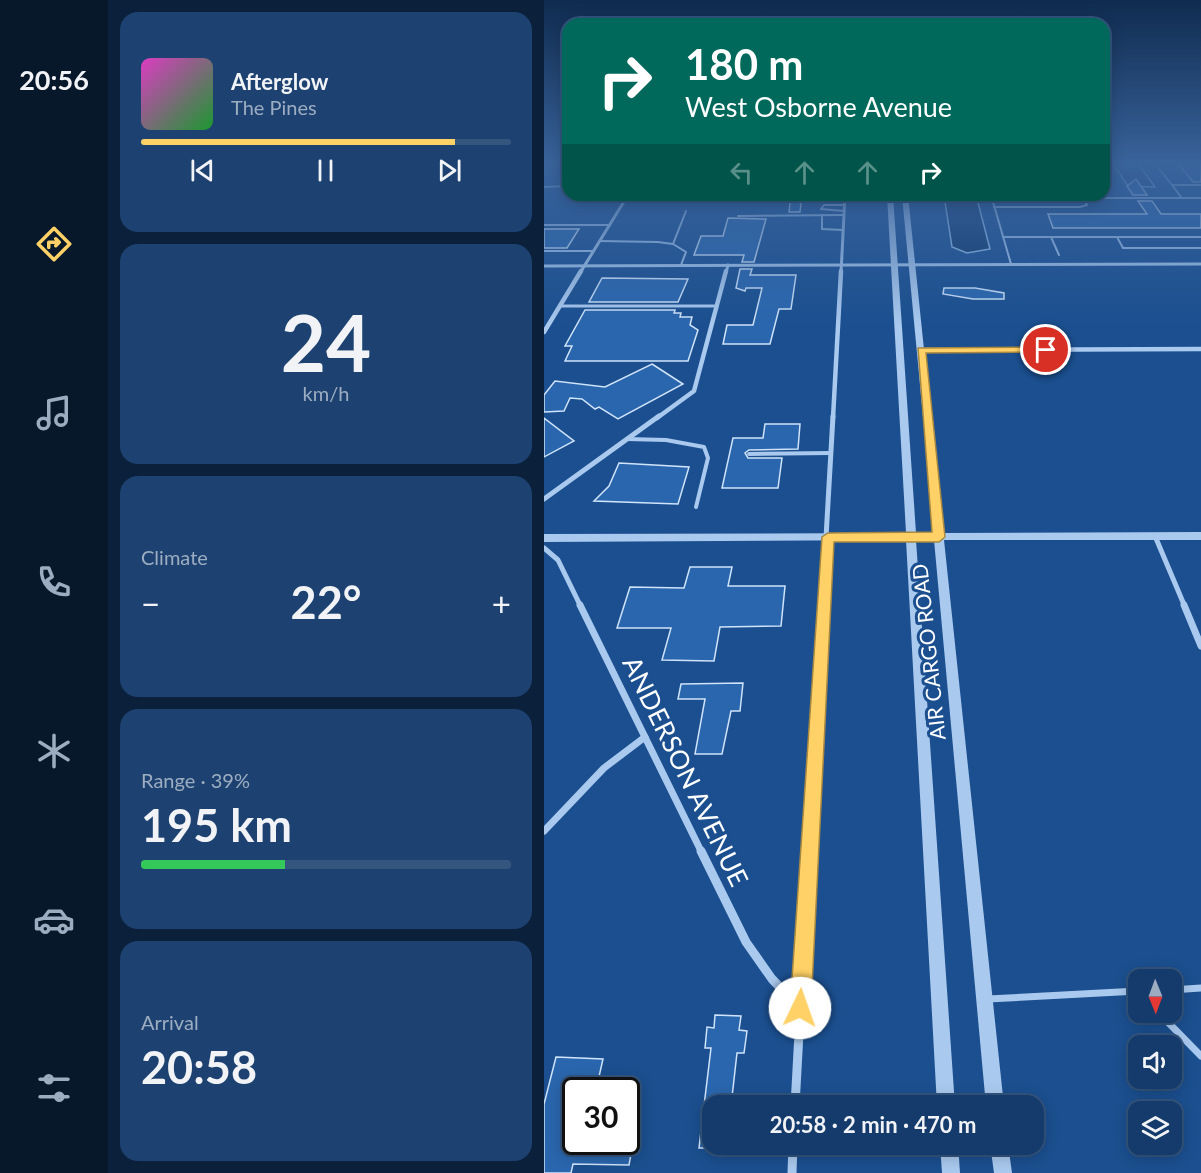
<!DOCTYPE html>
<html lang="en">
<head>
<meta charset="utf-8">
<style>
  :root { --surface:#143b6b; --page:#1d4271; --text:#f1f3f6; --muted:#9dadc1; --line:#33557e; --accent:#ffd166 }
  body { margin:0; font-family:Lato,sans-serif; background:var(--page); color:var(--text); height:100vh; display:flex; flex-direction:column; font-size:22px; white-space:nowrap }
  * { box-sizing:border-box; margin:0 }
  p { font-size:20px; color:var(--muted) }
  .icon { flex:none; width:33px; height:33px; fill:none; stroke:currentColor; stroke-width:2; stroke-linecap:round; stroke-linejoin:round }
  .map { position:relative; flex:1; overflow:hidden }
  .details { display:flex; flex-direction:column; gap:12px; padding:12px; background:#0b203b; width:436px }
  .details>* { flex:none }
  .top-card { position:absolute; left:18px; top:18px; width:548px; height:183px; border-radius:18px; box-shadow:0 3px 15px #0003,0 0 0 2px var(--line); background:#00695c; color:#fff; overflow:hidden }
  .needle { width:39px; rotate:179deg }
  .buttons { position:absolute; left:584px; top:969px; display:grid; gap:12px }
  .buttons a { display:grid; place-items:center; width:54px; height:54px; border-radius:12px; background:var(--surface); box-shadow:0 3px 15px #0003,0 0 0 2px var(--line); font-size:30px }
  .speed { position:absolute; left:18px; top:1077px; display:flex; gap:12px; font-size:30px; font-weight:700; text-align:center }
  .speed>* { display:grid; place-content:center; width:78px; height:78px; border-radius:50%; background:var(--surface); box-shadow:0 3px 15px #0003,0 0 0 2px var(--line); line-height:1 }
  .speed .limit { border:3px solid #111; border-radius:9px; background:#fff; color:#111 }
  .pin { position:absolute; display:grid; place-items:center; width:51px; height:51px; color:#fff; margin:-26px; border:3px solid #fff; border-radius:50%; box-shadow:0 2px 6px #0007 }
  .me { position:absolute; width:66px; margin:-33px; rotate:3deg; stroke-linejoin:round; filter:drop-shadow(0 0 4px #0008) }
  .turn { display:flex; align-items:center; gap:21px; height:126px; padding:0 24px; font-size:27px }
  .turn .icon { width:78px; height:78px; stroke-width:2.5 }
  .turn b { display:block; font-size:42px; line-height:51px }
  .lanes { display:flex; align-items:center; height:57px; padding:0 24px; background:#0003; justify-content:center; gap:30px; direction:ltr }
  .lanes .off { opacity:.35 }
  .big { font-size:45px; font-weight:700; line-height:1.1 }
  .details .tile { flex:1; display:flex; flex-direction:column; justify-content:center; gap:9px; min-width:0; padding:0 21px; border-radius:18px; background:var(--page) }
  .details .dial { align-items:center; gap:0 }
  .dial b { font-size:78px; line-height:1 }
  .song { display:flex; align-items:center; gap:18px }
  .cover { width:72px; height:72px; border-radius:9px; background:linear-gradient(135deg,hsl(310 70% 55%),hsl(130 70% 35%)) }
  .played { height:6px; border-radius:3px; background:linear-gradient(90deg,var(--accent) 85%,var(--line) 85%) }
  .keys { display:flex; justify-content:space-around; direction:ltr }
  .heat { display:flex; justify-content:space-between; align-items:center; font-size:33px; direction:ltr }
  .charge { height:9px; border-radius:4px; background:linear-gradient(90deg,#34c759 39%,var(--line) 0) }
  .trip { position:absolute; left:158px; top:1095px; width:342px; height:60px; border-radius:18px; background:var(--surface); box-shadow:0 3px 15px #0003,0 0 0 2px var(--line); font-weight:700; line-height:60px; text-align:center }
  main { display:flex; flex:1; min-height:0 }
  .menu { display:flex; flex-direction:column; width:108px; justify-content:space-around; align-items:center; background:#08182b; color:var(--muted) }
  .menu .icon { width:42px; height:42px }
  .menu .current { color:var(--accent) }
  .menu b { font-size:27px; color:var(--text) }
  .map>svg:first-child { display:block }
  .water { fill:#123a6d; stroke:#9cc4f0; stroke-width:1.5 }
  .building { fill:#2a66ad; stroke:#cfe3fa; stroke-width:1.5 }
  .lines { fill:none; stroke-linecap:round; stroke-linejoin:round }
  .service-far3 { stroke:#a9c9ee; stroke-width:2 }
  .service-far2 { stroke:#a9c9ee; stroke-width:3 }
  .service-far1 { stroke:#a9c9ee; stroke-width:4 }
  .service { stroke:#a9c9ee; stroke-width:7 }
  .minor-far4 { stroke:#a9c9ee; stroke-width:3 }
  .minor-far3 { stroke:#a9c9ee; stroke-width:4.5 }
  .minor-far2 { stroke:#a9c9ee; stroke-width:5 }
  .minor-far1 { stroke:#a9c9ee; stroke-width:7 }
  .minor { stroke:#a9c9ee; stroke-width:9 }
  .tertiary { fill:#a9c9ee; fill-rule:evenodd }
  .route { fill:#ffd166; stroke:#a68842; stroke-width:1.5 }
  .labels { text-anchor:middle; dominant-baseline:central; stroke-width:6; stroke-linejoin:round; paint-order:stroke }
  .street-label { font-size:21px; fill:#fff; stroke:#1b4f8f }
  .near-street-label { font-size:26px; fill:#fff; stroke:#1b4f8f }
</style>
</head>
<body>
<main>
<nav class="menu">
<b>20:56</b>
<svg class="icon current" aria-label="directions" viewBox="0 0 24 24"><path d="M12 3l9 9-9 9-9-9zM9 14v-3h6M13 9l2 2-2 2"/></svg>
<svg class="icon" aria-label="music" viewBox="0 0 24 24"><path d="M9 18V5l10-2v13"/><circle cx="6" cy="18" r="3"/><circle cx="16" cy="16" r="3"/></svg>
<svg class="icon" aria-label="phone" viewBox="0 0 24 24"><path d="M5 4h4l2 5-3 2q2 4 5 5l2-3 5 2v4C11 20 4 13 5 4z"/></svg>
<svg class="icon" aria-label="climate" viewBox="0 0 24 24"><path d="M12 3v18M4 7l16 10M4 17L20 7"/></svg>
<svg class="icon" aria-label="car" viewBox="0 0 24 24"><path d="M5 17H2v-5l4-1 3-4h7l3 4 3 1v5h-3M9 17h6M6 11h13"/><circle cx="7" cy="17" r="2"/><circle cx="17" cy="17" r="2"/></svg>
<svg class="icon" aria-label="filters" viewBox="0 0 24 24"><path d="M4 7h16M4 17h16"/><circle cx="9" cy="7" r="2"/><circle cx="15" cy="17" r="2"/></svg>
</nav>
<section class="details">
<div class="tile">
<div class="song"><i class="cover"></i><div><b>Afterglow</b><p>The Pines</p></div></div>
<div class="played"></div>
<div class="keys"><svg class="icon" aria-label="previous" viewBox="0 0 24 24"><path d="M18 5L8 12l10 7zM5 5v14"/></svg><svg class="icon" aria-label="pause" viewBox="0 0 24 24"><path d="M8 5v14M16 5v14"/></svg><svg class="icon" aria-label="next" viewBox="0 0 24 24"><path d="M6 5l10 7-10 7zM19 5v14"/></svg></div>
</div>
<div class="tile dial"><b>24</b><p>km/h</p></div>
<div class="tile"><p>Climate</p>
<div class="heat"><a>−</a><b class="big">22°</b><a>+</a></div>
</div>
<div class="tile"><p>Range · 39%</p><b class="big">195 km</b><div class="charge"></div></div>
<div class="tile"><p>Arrival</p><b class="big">20:58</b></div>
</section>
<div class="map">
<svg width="657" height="1173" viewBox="0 0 657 1173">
  <rect width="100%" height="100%" fill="#1b4f8f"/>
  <g class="water">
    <polygon points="567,161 592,161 611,187 584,186"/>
    <polygon points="400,195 432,195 446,249 423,253 408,247"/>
  </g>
  <g class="building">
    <polygon points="632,161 657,161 657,182 649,182"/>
    <polygon points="592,179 603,195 589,195 583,186"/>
    <polygon points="247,195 258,195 256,212 245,212"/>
    <polygon points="594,201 608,201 617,214 657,214 657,228 509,228 504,214 603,214"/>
    <polygon points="184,218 222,219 210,262 198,262 200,255 150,255 157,236 179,236"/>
    <polygon points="0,229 35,229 23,248 0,248"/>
    <polygon points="196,269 208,269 206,275 252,275 247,309 235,309 226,344 179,344 183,325 209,325 218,288 202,288 201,291 192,288"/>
    <polygon points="58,278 144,279 134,302 45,302"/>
    <polygon points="400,288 431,288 460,293 460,299 429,299 399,294"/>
    <polygon points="41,310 131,310 130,313 137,313 136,317 148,317 146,325 154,330 144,361 21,361 28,346 21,346"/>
    <polygon points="108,364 139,384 74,419 55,407 51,409 38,399 26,398 20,411 0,412 0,395 11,381 61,387"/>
    <polygon points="0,418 30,441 0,457"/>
    <polygon points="221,424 256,424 254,449 205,450 201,453 204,458 238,458 234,488 178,488 189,438 219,438"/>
    <polygon points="75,463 145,467 134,504 50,501 65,486"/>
    <polygon points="146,567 188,567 184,586 241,586 237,626 176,627 170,661 118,660 127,628 73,628 86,587 140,588"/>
    <polygon points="199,683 196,711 187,711 178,754 151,754 161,699 134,699 137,684"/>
    <polygon points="171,1015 197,1016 195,1030 203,1031 200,1053 193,1053 187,1106 160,1106 167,1048 161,1048 163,1027 170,1028"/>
    <polygon points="12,1057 59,1059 52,1090 32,1090 32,1142 82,1142 82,1104 96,1105 85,1165 29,1164 27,1173 0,1173 0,1104"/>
    <polygon points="160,1106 168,1106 168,1148 155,1148"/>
  </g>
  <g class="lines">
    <g class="service-far3">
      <polyline points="609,161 628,185"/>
      <polyline points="0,187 24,186"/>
      <polyline points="447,195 467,264"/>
      <polyline points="637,197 628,185 657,185"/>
      <polyline points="539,198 657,198"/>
      <polyline points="450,207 536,207 543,205 539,197"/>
      <polyline points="300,211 277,209 280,205 301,205"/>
      <polyline points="278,215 278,229 299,230"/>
      <polyline points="194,216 300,215"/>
      <polyline points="0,225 66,225"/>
      <polyline points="459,237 657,237"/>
      <polyline points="507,237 515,255"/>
      <polyline points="573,237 579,248 657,248"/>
      <polyline points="56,241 114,242 129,244 142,252 137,265"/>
      <polyline points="129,244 142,211"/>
      <polyline points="0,251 50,251"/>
    </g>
    <polyline class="service-far2" points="16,306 173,306"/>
    <g class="service-far1">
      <polyline points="83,439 122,440 160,447 164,458 152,507"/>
      <polyline points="205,454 287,453"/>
    </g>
    <g class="service">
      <polyline points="627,990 657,988"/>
      <polyline points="444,999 594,991"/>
      <polyline points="614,1012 657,1056"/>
    </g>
    <g class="minor-far4">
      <polyline points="0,266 657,264"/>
      <polyline points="36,273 84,195"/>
      <polyline points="182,273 184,265"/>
      <polyline points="297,273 301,195"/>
    </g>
    <g class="minor-far3">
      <polyline points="0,332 37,271"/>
      <polyline points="377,350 657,349"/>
      <polyline points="113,418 150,391 182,271"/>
      <polyline points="289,418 297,271"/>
    </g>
    <g class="minor-far2">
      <polyline points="0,499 115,416"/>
      <polyline points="611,536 641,607"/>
      <polyline points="0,548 14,560 37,607"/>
      <polyline points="278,607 289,416"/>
    </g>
    <g class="minor-far1">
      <polyline points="36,605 158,853"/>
      <polyline points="640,605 657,646"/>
      <polyline points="0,831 60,768 101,737"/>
      <polyline points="265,853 278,605"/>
    </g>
    <g class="minor">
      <polyline points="157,851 202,942 228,979 256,1008"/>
      <polyline points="251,1106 265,851"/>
      <polyline points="248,1173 249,1144"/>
    </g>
    <g class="tertiary">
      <polygon points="343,195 349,195 372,533 390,533 358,195 364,195 399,533 657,532 657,540 400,540 460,1106 442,1106 390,540 372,540 411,1106 393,1106 362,540 0,542 0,534 362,533"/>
      <polygon points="396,1144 414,1144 416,1173 398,1173"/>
      <polygon points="446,1144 464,1144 468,1173 450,1173"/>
    </g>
  </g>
  <linearGradient id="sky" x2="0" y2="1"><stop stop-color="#0f2b4f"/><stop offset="0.5" stop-color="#39639b"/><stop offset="1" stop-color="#39639b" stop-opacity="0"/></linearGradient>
  <rect width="657" height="325" fill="url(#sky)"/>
  <polygon class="route" points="502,347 505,348 505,352 382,353 401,537 395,542 290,542 267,1008 264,1015 256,1018 249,1015 246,1008 278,537 284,533 388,532 374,348"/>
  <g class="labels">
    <g class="street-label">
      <text transform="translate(384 652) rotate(-96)">AIR CARGO ROAD</text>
    </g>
    <g class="near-street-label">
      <text transform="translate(142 771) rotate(64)">ANDERSON AVENUE</text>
    </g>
  </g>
</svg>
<div class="buttons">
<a><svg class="needle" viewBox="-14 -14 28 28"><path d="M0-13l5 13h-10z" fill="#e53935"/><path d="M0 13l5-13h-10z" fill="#9dadc1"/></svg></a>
<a><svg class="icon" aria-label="sound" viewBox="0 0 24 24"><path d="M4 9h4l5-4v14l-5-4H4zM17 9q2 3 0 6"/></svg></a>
<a><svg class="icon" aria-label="layers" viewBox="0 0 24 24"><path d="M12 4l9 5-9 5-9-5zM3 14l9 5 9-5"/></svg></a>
</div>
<div class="speed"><div class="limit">30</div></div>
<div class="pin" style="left:502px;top:350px;background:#d93025"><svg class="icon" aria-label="arrive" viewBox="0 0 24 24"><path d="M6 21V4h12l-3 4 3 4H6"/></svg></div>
<svg class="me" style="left:256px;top:1008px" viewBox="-20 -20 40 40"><circle r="19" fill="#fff"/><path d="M0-13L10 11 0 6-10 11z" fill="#ffd166"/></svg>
<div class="trip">20:58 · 2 min · 470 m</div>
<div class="top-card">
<div class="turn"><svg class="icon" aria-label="right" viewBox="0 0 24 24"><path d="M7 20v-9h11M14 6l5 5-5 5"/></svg><div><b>180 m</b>West Osborne Avenue</div></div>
<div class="lanes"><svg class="icon off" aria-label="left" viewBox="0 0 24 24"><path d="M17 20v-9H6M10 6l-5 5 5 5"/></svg><svg class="icon off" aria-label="ahead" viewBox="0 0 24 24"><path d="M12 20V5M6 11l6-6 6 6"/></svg><svg class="icon off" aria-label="ahead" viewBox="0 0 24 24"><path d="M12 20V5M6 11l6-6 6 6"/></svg><svg class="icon" aria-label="right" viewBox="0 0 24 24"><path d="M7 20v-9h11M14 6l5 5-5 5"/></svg></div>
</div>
</div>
</main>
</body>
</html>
